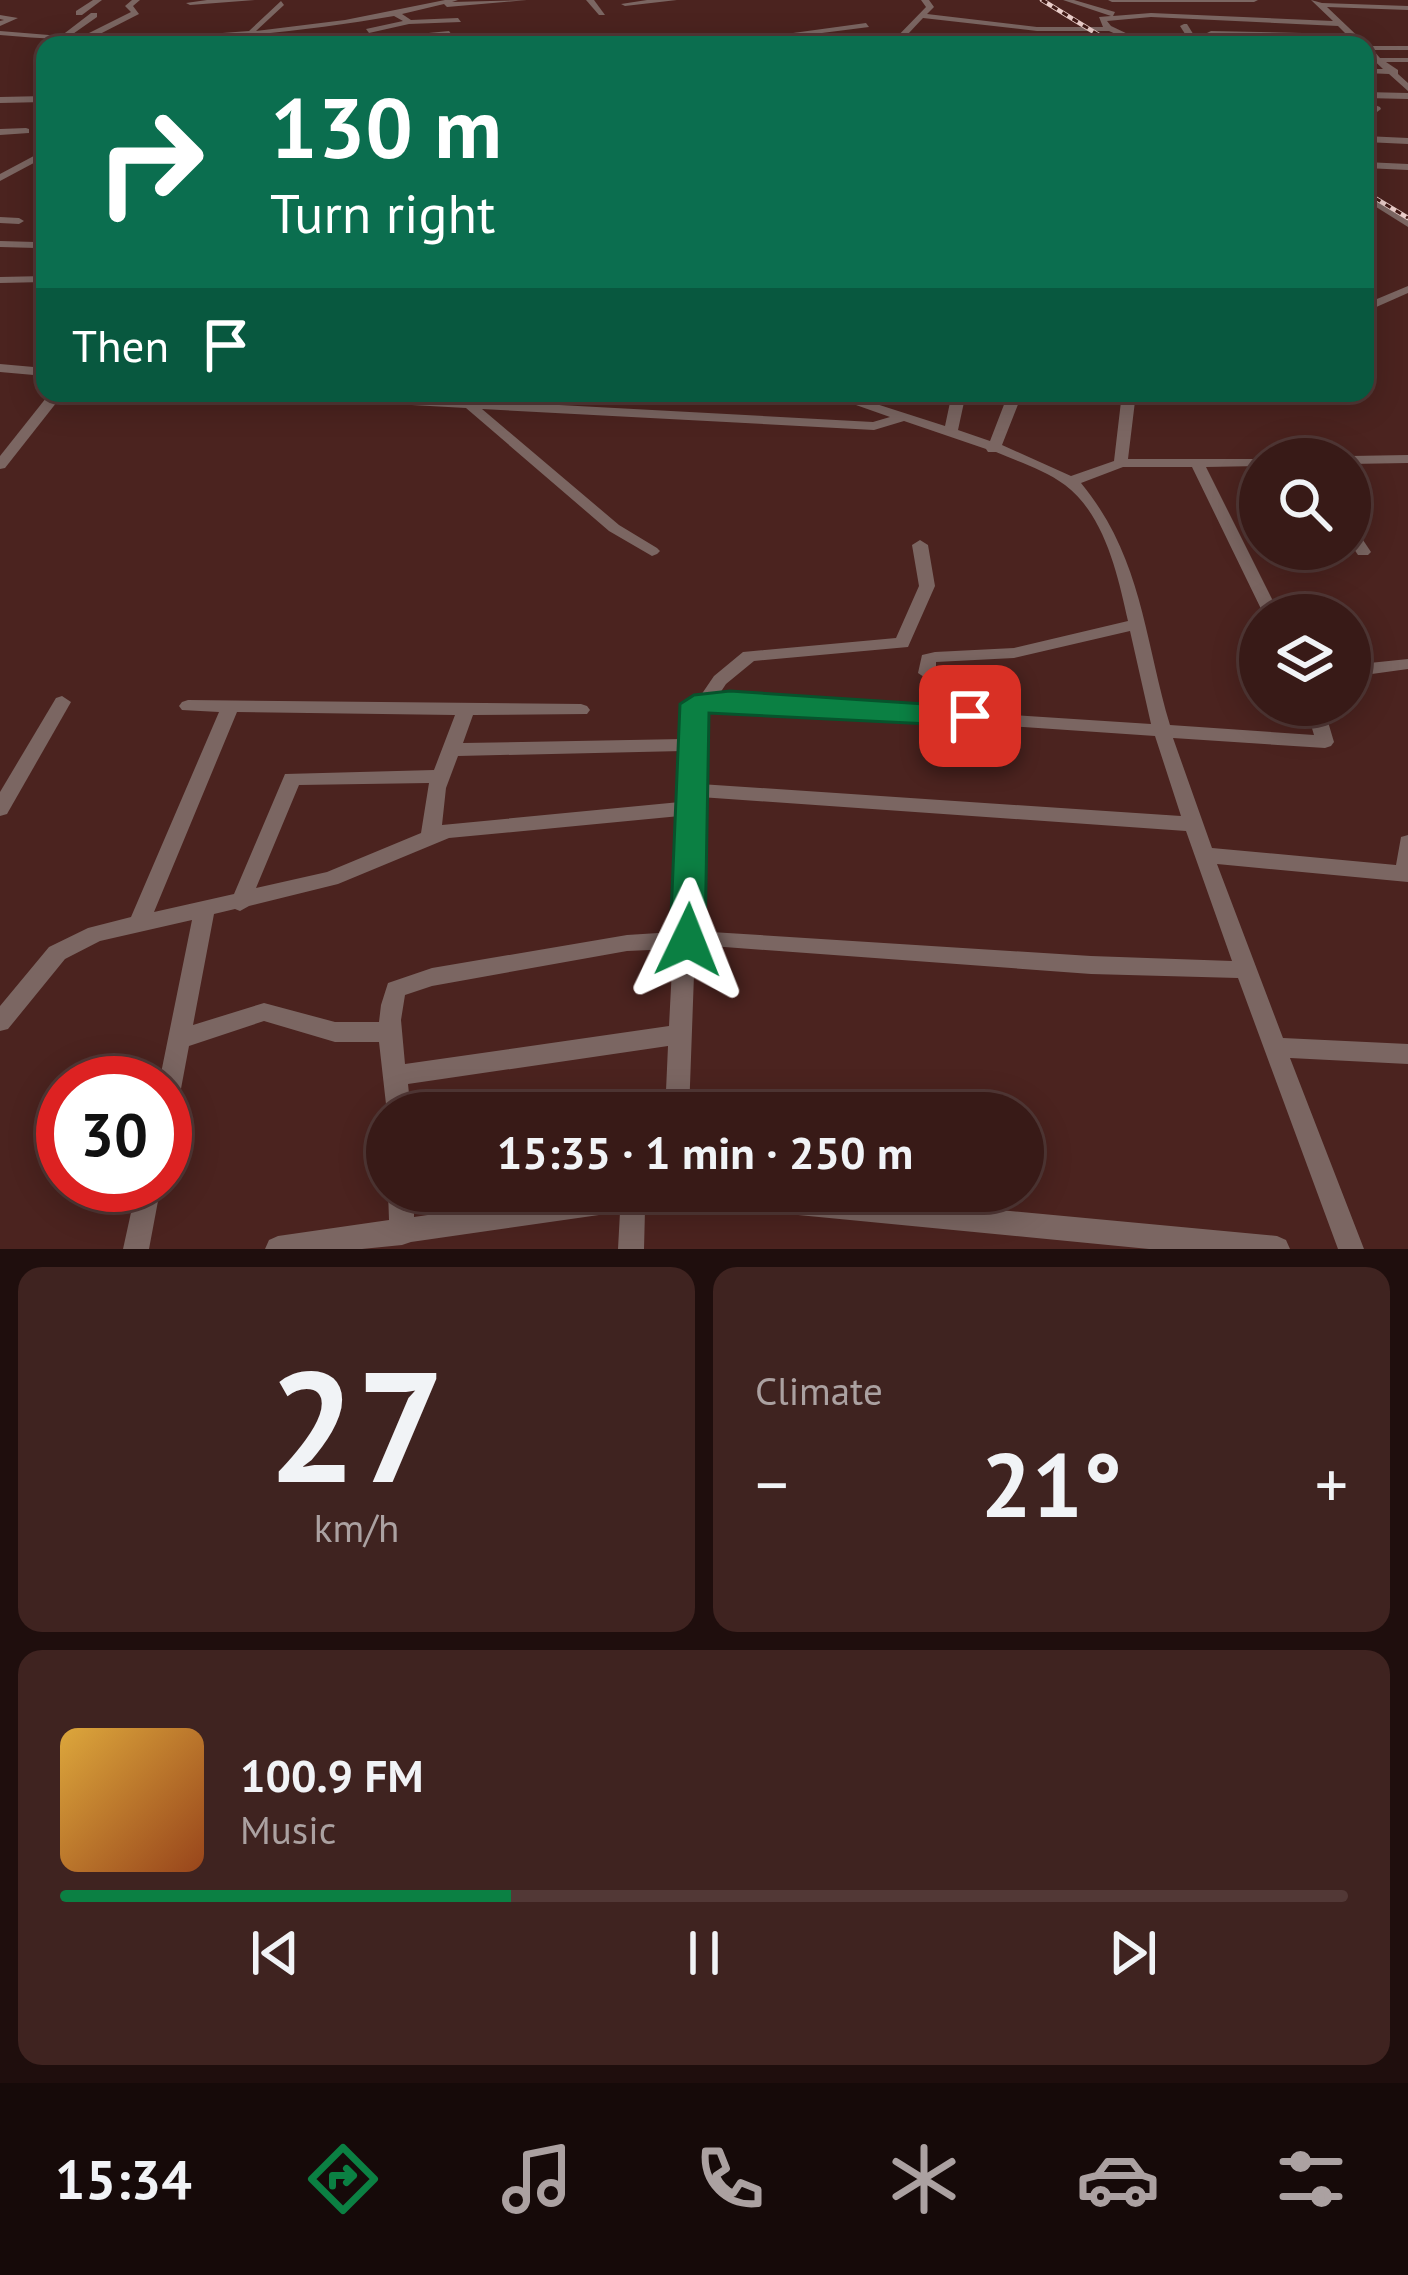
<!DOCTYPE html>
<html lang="en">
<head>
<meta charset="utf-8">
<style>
  :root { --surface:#381a17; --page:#3f2320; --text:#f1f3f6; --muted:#aba1a1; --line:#523836; --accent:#0b8043 }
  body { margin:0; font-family:"PT Sans",sans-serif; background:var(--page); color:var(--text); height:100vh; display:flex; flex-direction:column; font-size:45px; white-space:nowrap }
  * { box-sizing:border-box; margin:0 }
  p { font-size:39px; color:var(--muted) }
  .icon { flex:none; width:66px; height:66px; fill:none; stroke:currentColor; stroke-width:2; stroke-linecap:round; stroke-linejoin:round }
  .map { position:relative; height:1249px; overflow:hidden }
  .details { display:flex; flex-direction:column; gap:18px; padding:18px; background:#1f0e0d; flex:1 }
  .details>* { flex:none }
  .guide { position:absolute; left:36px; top:36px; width:1338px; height:366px; border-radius:24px; box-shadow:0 6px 30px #0003,0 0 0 3px var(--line); background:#0b6e4f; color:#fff; overflow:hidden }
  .tools { position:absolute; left:1239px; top:438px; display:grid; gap:24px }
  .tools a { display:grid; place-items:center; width:132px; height:132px; border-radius:50%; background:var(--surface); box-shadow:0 6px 30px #0003,0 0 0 3px var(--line); font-size:60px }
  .speed { position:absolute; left:36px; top:1056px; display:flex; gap:24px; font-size:60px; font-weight:700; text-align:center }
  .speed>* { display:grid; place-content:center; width:156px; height:156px; border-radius:50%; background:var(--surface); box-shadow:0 6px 30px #0003,0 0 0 3px var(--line); line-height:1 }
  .speed .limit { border:18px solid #d22; background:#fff; color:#111 }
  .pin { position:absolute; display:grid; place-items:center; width:102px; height:102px; color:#fff; margin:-51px; border-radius:24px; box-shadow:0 6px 18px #0006 }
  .me { position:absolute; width:132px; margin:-66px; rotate:2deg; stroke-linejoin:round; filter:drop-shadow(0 0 9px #0008) }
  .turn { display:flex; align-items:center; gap:42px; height:252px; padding:0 36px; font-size:54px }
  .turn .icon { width:156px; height:156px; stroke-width:2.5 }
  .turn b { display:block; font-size:84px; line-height:102px }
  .then { display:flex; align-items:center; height:114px; padding:0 36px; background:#0003; gap:24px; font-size:45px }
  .big { font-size:90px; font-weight:600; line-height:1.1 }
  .details .tile { flex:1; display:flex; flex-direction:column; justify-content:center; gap:18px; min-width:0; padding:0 42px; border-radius:24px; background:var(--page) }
  .details .dial { align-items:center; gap:0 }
  .dial b { font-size:156px; line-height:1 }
  .song { display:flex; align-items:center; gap:36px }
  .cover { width:144px; height:144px; border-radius:18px; background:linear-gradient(135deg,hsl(40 70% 55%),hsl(20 70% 35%)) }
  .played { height:12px; border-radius:6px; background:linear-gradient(90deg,var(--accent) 35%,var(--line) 35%) }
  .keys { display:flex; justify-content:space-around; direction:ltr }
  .heat { display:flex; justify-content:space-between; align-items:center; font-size:66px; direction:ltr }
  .details .tiles { flex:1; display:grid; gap:18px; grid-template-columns:1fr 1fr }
  .tile:last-child { grid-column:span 2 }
  .trip { position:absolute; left:366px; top:1092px; width:678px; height:120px; border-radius:60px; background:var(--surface); box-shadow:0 6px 30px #0003,0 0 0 3px var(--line); font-weight:600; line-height:120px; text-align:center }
  .tab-bar { display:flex; height:192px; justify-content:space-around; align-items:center; background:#160a09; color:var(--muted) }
  .tab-bar .icon { width:84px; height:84px }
  .tab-bar .current { color:var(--accent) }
  .tab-bar b { font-size:54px; color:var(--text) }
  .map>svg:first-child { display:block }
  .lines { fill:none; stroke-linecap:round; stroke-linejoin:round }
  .minor { fill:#7b6662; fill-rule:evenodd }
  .rail-casing { stroke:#e9cdc9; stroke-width:4.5 }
  .rail { stroke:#401915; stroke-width:3; stroke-dasharray:6; stroke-linecap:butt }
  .route { fill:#0b8043; stroke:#07532c; stroke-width:3 }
</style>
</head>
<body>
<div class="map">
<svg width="1408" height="1249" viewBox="0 0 1408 1249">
  <rect width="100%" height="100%" fill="#4b231f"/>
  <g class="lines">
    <g class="minor">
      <polygon points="93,0 102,0 82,15 76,15 76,11"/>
      <path d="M132,0H140L133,6L139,14L94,37H169L249,31L281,1L284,5L256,31L345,20L445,0H458L452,2L527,0L447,7L444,4L402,14L411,20L458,18L461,22L409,24L369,33L366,29L403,21L394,16C263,39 132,47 0,35V31L61,36L91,13H97V17L70,36H83L131,12L125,6Z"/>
      <polygon points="207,0 255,0 190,5 186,3"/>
      <polygon points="586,0 594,0 605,15 599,15"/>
      <polygon points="647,0 677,0 625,6 621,4"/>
      <polygon points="921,0 929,0 934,7 927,14 1037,27 1103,27 1099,17 1111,16 1063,0 1074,0 1115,12 1113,16 1151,13 1333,21 1311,0 1322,3 1408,6 1408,10 1327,7 1368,46 1408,46 1408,50 1373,50 1380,58 1408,58 1408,62 1386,62 1398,70 1398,74 1408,83 1408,91 1389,74 1365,73 1365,69 1383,69 1365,52 1365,45 1358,45 1351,38 1211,35 1207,33 1211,31 1346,34 1338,26 1151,17 1107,21 1111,26 1151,45 1140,45 1109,31 1037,31 923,18 908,34 1042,37 1076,45 1042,41 904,38 897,45 889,45 926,7"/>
      <polygon points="1108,0 1258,0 1254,2 1112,2"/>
      <polygon points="0,15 18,18 0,26 0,21 4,20 0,19"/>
      <polygon points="866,23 869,27 767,40 773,45 764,45 757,38"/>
      <polygon points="1184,24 1187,24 1200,45 1192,45 1180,26"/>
      <polygon points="449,31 452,35 402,38 398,36"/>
      <polygon points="687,35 690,39 563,45 567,43"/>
      <polygon points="1365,92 1408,93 1408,99 1365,98"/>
      <polygon points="45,96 45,102 0,103 0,97"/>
      <polygon points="1365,101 1380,107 1381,109 1377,112 1365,107"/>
      <polygon points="26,128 29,129 29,133 0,135 0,129"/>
      <polygon points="1365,136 1408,138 1408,144 1365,142"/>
      <polygon points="45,150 45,157 0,181 0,174"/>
      <polygon points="1365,162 1408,164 1408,170 1365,168"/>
      <polygon points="1365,192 1408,219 1408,227 1365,200"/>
      <polygon points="0,217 19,218 24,221 19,224 0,223"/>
      <polygon points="0,241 36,242 41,245 36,248 0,247"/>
      <polygon points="45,276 45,282 0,283 0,277"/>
      <polygon points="1408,286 1408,293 1365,312 1365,304"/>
      <polygon points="0,364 45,368 45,376 0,372"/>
      <polygon points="50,393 64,393 5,468 0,469 0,456"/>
      <path d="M260,393H339L873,422L890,417L822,393H842L945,426L952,393H966L958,430L990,441L1005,402L1012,398L1017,399L1019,402L1002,445L1071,476L1114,461L1122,393H1136L1128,459H1265H1260V466L1206,467L1280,615H1264L1192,467H1123L1081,483C1142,557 1144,637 1170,725L1314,735L1305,705H1323L1334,742L1331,746L1325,748L1173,738L1212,848L1396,865L1401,837L1408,835V882L1217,864L1283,1038L1408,1044V1064L1290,1058L1364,1249H1338L1238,978L1091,974L711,946L695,947L689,1113H665L668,1046L408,1084L411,1113H387L379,1042H335L264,1021L189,1046L177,1110L173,1117L165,1121V1083H159L192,920L100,941L65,959L8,1029L0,1031V1006L49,947L88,928L131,917L219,712L182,710L179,706L182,702L188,700L581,704L587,706L590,710L587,714L473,715L463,743L683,739L685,704L688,700L699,698L714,676L743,652L896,638L919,586L912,545L920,540L928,545L935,586L908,647L754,661L726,684L718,696L1151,724L1130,631L1014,658L936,662V673L927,679L918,673L922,655L935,652L1014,648L1128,621C1118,576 1105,515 1065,485C1045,470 1019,462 996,452H988L986,449L904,421L874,430L482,409L619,525L657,548L660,551L657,554L652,556L609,531L466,408L267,397ZM730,707L1155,736L1181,816L700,784L703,709ZM237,712L455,715L434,770L285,774L234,894L154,912ZM683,751L680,802L442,825L446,788L458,756ZM429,783L421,833L327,872L256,888L299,785ZM700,797L1186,831L1232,961L1091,956L695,931ZM680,816L674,932L627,935L432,968L388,983L381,1005L379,1022H335L264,1003L193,1025L214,914L235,909L240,911L249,906L338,884L449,838ZM673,949L669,1026L405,1064L401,1020L405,995L432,986L627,951Z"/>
      <polygon points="1408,455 1408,463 1350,464 1350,459 1344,459 1350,456"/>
      <path d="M1350,526L1355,528L1371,552L1368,555H1358C1351,545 1350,539 1350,526Z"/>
      <polygon points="1408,659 1408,669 1350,677 1350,665"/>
      <polygon points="62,696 71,702 7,814 0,816 0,792 56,698"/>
      <polygon points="137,1185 161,1185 149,1249 123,1249"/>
      <polygon points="388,1191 414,1191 414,1217 592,1191 797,1191 1277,1236 1286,1240 1290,1249 1149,1249 705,1206 645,1210 644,1249 618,1249 620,1212 411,1242 402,1245 362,1249 265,1249 269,1240 278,1236 389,1220"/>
    </g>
    <g class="rail-casing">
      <g id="rail">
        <polyline points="1042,0 1115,45"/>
        <polyline points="1365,192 1408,218"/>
      </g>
    </g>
    <use href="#rail" class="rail"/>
  </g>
  <polygon class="route" points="730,691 970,707 984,716 970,726 709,713 705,940 700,949 675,949 670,940 680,704 694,695"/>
</svg>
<div class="tools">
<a><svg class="icon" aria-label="search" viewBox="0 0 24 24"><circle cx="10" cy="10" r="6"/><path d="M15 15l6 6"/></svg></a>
<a><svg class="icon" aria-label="layers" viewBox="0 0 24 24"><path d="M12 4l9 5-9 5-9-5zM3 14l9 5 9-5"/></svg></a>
</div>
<div class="speed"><div class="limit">30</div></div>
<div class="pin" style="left:970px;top:716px;background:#d93025"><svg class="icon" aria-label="arrive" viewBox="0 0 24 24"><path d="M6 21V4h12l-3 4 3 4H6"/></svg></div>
<svg class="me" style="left:688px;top:940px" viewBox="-20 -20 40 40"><path d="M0-17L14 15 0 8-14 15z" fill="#0b8043" stroke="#fff" stroke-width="4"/></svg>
<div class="trip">15:35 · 1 min · 250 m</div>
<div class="guide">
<div class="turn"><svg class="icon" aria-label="right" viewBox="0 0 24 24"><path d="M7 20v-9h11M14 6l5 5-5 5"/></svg><div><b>130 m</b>Turn right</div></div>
<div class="then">Then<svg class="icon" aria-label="arrive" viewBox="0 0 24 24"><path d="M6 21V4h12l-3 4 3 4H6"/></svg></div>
</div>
</div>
<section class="details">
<div class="tiles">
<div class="tile dial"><b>27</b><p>km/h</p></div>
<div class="tile"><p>Climate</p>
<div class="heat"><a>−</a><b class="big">21°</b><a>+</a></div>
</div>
<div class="tile">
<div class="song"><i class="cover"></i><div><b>100.9 FM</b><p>Music</p></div></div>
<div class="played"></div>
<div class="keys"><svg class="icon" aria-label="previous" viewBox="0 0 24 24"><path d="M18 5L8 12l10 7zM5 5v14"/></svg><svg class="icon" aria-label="pause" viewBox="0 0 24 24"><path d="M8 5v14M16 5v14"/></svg><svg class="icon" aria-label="next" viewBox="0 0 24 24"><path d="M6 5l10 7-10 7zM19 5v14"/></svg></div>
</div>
</div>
</section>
<nav class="tab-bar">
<b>15:34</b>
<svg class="icon current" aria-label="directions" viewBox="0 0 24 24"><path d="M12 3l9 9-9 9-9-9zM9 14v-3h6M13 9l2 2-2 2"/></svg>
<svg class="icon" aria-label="music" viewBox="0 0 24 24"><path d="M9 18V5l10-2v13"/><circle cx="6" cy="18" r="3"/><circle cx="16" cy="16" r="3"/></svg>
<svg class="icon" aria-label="phone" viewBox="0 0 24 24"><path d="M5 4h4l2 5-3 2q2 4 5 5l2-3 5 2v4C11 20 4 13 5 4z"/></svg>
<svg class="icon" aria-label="climate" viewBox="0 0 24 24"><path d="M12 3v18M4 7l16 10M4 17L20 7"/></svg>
<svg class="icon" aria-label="car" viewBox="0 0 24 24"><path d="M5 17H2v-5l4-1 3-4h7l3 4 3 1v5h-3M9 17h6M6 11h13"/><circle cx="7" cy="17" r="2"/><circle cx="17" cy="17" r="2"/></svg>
<svg class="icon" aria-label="filters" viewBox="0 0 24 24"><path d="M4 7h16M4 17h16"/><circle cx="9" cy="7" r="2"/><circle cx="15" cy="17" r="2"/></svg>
</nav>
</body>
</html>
